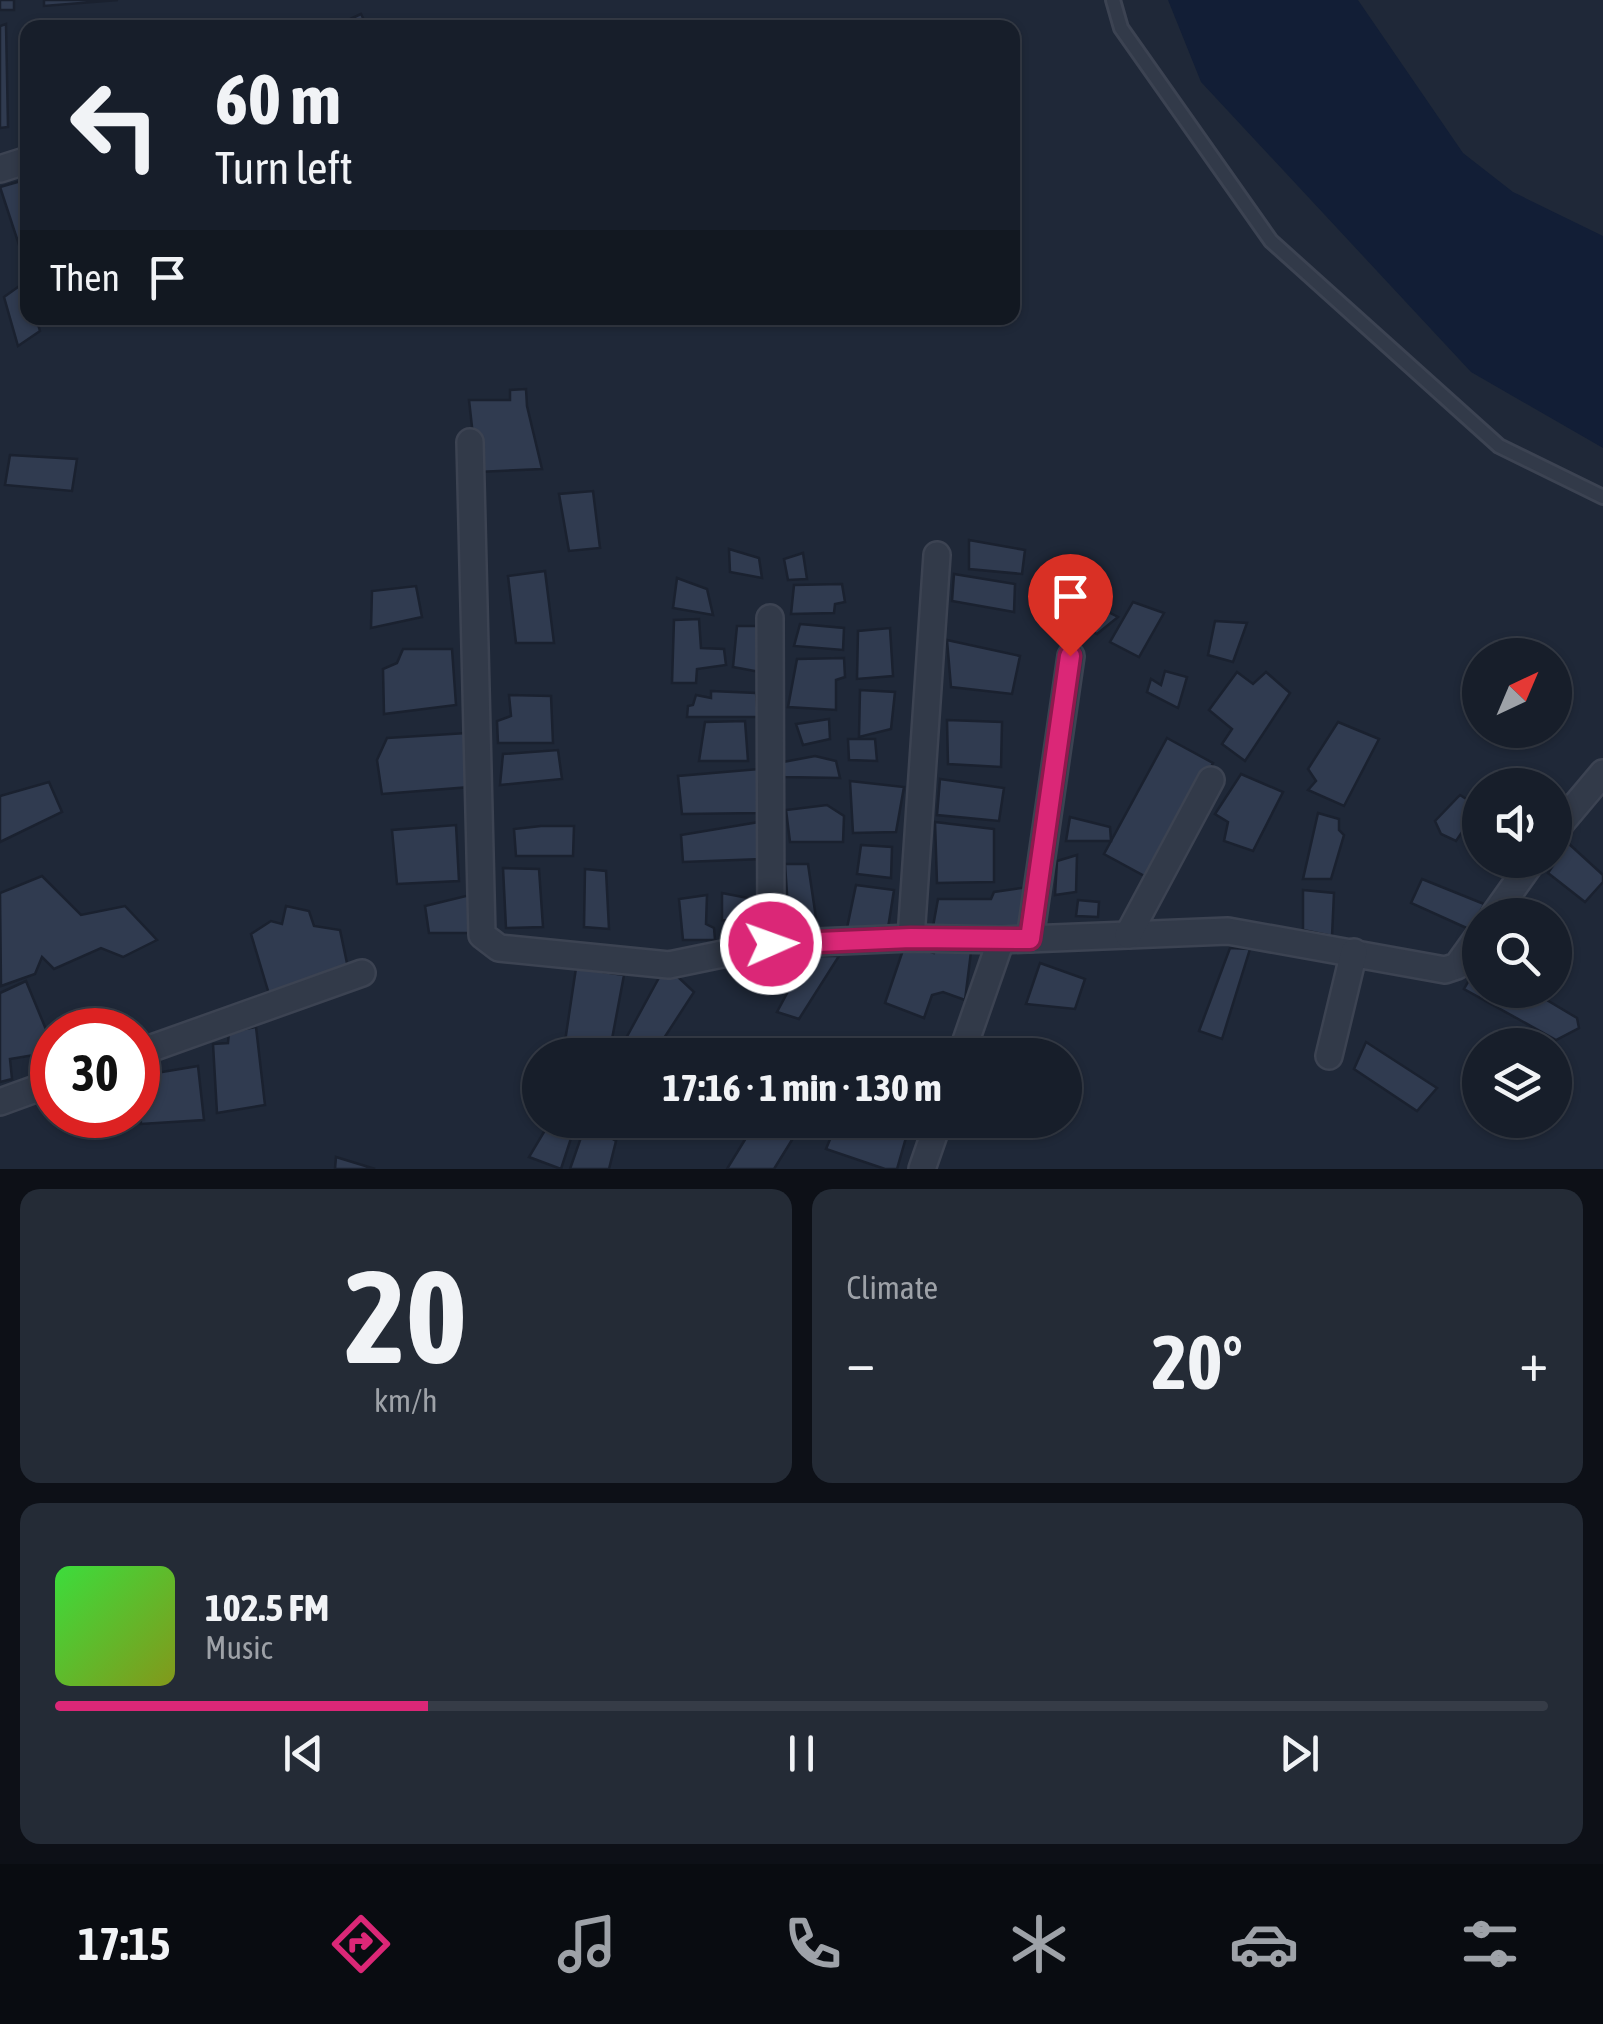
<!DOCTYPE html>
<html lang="en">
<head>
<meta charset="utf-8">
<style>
  :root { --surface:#171e2a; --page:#242b36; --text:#f1f3f6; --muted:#9ea2a8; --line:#363c47; --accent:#db2777 }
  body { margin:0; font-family:"Asap Condensed",sans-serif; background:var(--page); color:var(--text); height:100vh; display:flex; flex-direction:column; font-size:38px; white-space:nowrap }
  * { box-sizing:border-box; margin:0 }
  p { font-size:32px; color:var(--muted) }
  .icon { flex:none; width:55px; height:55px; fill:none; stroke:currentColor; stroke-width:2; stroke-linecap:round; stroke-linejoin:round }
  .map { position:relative; height:1169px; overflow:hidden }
  .details { display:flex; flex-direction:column; gap:20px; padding:20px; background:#0d1017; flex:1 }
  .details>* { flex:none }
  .hud { position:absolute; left:20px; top:20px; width:1000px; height:305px; border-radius:20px; box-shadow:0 2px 8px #0004,0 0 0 2px var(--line); background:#171e2a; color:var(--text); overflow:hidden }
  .needle { width:65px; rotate:44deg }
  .tools { position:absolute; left:1462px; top:638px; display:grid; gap:20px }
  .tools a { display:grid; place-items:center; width:110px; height:110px; border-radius:50%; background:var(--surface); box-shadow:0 2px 8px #0004,0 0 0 2px var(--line); font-size:50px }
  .speed { position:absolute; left:30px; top:1008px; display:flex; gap:20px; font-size:50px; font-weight:700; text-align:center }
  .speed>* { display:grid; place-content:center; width:130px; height:130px; border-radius:50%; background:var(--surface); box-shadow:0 2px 8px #0004,0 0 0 2px var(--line); line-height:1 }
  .speed .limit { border:15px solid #d22; background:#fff; color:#111 }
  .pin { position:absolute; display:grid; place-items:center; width:85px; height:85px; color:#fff; margin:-102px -42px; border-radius:50% 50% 50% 0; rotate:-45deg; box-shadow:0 0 10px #0007 }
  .pin .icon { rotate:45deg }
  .me { position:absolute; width:110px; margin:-55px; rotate:88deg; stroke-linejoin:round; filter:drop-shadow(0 0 8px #0008) }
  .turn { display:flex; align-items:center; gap:35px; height:210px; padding:0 30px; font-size:45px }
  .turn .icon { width:130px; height:130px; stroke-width:2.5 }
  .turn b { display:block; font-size:70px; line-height:85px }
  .then { display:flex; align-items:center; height:95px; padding:0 30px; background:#0003; gap:20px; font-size:38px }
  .big { font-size:75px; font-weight:700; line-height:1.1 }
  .details .tile { flex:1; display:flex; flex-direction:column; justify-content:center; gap:15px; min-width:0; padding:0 35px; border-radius:20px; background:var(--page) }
  .details .dial { align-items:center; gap:0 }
  .dial b { font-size:130px; line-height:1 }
  .song { display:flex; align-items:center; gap:30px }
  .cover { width:120px; height:120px; border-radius:15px; background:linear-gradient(135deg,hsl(120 70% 55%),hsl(70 70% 35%)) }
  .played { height:10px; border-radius:5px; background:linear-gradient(90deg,var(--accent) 25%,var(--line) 25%) }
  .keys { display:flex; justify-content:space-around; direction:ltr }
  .heat { display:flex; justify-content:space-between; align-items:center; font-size:55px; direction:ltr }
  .details .tiles { flex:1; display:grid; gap:20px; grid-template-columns:1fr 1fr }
  .tile:last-child { grid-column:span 2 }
  .trip { position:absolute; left:522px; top:1038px; width:560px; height:100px; border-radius:50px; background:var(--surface); box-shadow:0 2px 8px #0004,0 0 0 2px var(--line); font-weight:700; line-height:100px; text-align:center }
  .tab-bar { display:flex; height:160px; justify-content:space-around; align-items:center; background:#090c11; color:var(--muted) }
  .tab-bar .icon { width:70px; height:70px }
  .tab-bar .on { color:var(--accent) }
  .tab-bar b { font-size:45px; color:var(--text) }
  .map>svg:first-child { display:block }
  .water { fill:#121e36 }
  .building { fill:#303b50; stroke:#1a212f; stroke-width:2.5 }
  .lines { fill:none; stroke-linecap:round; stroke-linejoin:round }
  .service-casing { stroke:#3c4352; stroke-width:18 }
  .minor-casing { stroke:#3c4352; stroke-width:30 }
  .service { stroke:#323a49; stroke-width:12 }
  .minor { stroke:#323a49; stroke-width:25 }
  .route-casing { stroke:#8e194d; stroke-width:25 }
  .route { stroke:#db2777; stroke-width:18 }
</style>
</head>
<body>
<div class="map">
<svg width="1603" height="1169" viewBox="0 0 1603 1169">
  <rect width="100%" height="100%" fill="#1f2838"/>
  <polygon class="water" points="1168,0 1358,0 1463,153 1513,192 1603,236 1603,448 1471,372 1201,82"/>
  <g class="building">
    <rect x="0" y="0" width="14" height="10"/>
    <polygon points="44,0 118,0 44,6"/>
    <polygon points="361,14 368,28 331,28"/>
    <polygon points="6,24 8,127 0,128 0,26"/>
    <polygon points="28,179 28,242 19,245 0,187"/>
    <polygon points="25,282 28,318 36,318 40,331 18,346 4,297"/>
    <polygon points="526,389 527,406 542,469 477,472 469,400 510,400 510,390"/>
    <polygon points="10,455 77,459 72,491 5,485"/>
    <polygon points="593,491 600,548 569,551 559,494"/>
    <polygon points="969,540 1025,550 1022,574 969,569"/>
    <polygon points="729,549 759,558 762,578 730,572"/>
    <polygon points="803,553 807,579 788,580 784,559"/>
    <polygon points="545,571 554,643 516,643 508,576"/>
    <polygon points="954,574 1015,584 1014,612 952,601"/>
    <polygon points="677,578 707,589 713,615 673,608"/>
    <polygon points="842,584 845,602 835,604 834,613 791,614 794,585"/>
    <polygon points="416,586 422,617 371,628 372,591"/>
    <polygon points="1065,590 1118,617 1097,634 1046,609"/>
    <polygon points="1133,602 1164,613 1139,657 1110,642"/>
    <polygon points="699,619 701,648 724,649 726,665 697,669 696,683 672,683 674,620"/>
    <polygon points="1215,621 1247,623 1233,662 1208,655"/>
    <polygon points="800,624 844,628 843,650 794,646"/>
    <polygon points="737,626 761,626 760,672 733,667"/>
    <polygon points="890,628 893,676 857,679 858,631"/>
    <polygon points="947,640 1020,656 1012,694 951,687"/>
    <polygon points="403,649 452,649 456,705 384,714 383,669 397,663"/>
    <polygon points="844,658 845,677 836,680 836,710 788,707 797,659"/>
    <polygon points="1165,671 1187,677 1178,708 1147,692 1151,679 1161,685"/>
    <polygon points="1237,672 1253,684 1266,672 1290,693 1245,761 1222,744 1232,729 1209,710"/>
    <polygon points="860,690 895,692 891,729 859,737"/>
    <polygon points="711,691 756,693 758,717 687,717 688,706 693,705 696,695 711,698"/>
    <polygon points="509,695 551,696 553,743 498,743 497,721 511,716"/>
    <polygon points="829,719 830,739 803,745 796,724"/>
    <polygon points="947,720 1002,722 1001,767 948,764"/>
    <polygon points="745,721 748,761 699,761 705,722"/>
    <polygon points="1338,722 1379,739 1344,806 1308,790 1316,781 1308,769"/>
    <polygon points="467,733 470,787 382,794 377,760 387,738"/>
    <polygon points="1167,738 1213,763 1150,879 1104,854"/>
    <polygon points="848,739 875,739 877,761 849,760"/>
    <polygon points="558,750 562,779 500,785 503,754"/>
    <polygon points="815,756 836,761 840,778 784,777 783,762"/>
    <polygon points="759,769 760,813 682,814 678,776"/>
    <polygon points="1241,774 1283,792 1253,851 1224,841 1228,822 1215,814"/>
    <polygon points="940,779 1004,788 999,821 937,815"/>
    <polygon points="850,781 904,787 896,832 853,833"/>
    <polygon points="49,782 62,812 0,842 0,796"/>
    <polygon points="1460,795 1479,807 1456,841 1441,834 1435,821"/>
    <polygon points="827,805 844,816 843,842 790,842 786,810"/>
    <polygon points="1318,813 1339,819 1339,830 1344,835 1331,879 1303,879"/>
    <polygon points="1070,817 1110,827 1111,841 1066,841"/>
    <polygon points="759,822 762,859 683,862 681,835"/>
    <polygon points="935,822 994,829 994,882 937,883"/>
    <polygon points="456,825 459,881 397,884 392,830"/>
    <polygon points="541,826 574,826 573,856 516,856 514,829"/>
    <polygon points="1568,843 1603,875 1603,882 1585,902 1548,873"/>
    <polygon points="861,845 892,847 891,878 857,874"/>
    <polygon points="1077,855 1076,892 1055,895 1057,861"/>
    <polygon points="785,864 808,864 816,918 789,923"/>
    <polygon points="503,868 539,869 543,927 506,928"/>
    <polygon points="585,869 606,871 609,929 584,927"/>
    <polygon points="42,876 81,915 125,906 157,940 123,957 101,948 54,969 42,957 35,974 1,986 0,893"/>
    <polygon points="1422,879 1484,904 1471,930 1411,903"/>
    <polygon points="856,885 894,890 888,928 847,928"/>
    <polygon points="1028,887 1020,928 932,932 938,899 991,899 994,892"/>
    <polygon points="1303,890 1334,893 1332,936 1303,930"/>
    <polygon points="722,893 748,898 751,923 722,920"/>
    <polygon points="470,895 469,933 429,933 425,906"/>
    <polygon points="707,895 706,924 714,928 715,940 683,940 679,899"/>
    <polygon points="1078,900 1099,902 1098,917 1076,916"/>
    <polygon points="1520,905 1533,915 1510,915"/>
    <polygon points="286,906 309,911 314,926 340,930 348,968 269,994 251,934 271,921 282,924"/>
    <polygon points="938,946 971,952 965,1000 943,992 932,995 924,1018 885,1003 903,950 918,948 934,953"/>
    <polygon points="1230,948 1250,949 1222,1039 1199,1031"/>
    <polygon points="807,956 839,956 799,1019 777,1012"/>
    <polygon points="1480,961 1480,990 1530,990 1577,1018 1579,1028 1556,1040 1464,989"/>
    <polygon points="1040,963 1085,979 1075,1009 1026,1004"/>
    <polygon points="576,968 624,975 609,1055 563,1055"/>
    <polygon points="661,974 677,976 694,992 653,1055 621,1055 618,1053"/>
    <polygon points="26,981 52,1044 52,1052 10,1059 12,1079 0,1082 0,993"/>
    <polygon points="256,1027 265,1105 217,1113 213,1044 228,1043 229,1032"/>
    <polygon points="1366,1042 1437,1088 1417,1111 1354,1069"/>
    <polygon points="198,1066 204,1120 141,1124 138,1076"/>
    <polygon points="551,1120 577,1120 561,1169 529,1157"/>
    <polygon points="757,1120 786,1120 800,1127 774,1169 727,1169"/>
    <polygon points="838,1120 911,1120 897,1169 885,1169 826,1149"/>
    <polygon points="586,1123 616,1141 609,1169 570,1169"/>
    <polygon points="336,1157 375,1169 335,1169"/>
  </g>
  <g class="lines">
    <g class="service-casing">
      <polyline id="service" points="1113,0 1121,28 1271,241 1499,446 1603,497"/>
    </g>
    <g class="minor-casing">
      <g id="minor">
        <polyline points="0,169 28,160"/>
        <polyline points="470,442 482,935 499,948 669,965 771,944 911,938 1001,940 1228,931 1445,970 1457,966 1480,934"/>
        <polyline points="770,618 771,944"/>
        <polyline points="1555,830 1603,773"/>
        <polyline points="1494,915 1533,860"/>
        <polyline points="1128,935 1211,780"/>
        <polyline points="911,938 937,555"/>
        <polyline points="1030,939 1071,656"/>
        <polyline points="138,1053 362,973"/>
        <polyline points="961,1055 1001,940"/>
        <polyline points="1329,1056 1354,952"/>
        <polyline points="0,1102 52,1083"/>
        <polyline points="922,1169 939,1120"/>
      </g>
    </g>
    <use href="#service" class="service"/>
    <use href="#minor" class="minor"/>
  </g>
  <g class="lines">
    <g class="route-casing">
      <polyline id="route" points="771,944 911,938 1030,939 1070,656"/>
    </g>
    <use href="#route" class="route"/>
  </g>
</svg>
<div class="tools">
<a><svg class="needle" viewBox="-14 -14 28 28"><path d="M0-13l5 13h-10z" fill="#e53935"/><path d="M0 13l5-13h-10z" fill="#9ea2a8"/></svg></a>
<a><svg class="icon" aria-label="sound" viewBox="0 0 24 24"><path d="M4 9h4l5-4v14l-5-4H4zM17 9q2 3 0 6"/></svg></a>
<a><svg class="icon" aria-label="search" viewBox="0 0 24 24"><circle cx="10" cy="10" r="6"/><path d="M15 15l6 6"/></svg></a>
<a><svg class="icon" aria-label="layers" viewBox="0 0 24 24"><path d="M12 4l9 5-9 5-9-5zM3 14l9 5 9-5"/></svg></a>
</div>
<div class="speed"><div class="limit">30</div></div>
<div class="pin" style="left:1070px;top:656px;background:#d93025"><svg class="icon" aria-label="arrive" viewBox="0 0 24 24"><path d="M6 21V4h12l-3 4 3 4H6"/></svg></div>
<svg class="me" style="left:771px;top:944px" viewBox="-20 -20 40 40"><circle r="17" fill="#db2777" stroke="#fff" stroke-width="3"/><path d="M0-11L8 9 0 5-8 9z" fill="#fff"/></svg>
<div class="trip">17:16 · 1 min · 130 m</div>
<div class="hud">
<div class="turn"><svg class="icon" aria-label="left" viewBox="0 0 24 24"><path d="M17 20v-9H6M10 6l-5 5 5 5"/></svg><div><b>60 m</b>Turn left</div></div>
<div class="then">Then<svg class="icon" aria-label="arrive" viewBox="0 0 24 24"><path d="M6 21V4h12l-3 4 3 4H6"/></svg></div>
</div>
</div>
<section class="details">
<div class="tiles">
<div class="tile dial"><b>20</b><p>km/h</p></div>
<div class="tile"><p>Climate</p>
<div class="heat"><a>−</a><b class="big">20°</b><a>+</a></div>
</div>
<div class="tile">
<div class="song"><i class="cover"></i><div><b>102.5 FM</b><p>Music</p></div></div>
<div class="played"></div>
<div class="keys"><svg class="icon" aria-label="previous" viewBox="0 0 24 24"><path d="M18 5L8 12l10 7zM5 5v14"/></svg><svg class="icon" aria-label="pause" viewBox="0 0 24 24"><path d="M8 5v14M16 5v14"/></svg><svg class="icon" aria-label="next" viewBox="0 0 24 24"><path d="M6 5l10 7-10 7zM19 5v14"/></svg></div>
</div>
</div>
</section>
<nav class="tab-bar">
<b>17:15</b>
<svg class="icon on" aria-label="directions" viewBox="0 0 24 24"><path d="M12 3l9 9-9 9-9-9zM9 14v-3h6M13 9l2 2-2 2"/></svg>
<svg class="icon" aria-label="music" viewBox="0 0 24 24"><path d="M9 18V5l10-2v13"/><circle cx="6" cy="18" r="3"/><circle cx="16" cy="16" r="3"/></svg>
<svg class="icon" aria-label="phone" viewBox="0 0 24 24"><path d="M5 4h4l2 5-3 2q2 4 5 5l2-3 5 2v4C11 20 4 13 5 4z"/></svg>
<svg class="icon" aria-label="climate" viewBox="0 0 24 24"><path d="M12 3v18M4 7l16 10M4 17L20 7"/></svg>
<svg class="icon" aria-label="car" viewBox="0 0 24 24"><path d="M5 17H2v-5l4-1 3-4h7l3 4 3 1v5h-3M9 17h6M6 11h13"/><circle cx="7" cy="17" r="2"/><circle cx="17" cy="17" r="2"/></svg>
<svg class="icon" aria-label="filters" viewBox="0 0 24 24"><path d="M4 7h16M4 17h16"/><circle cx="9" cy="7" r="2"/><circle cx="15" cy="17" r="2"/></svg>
</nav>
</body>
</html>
